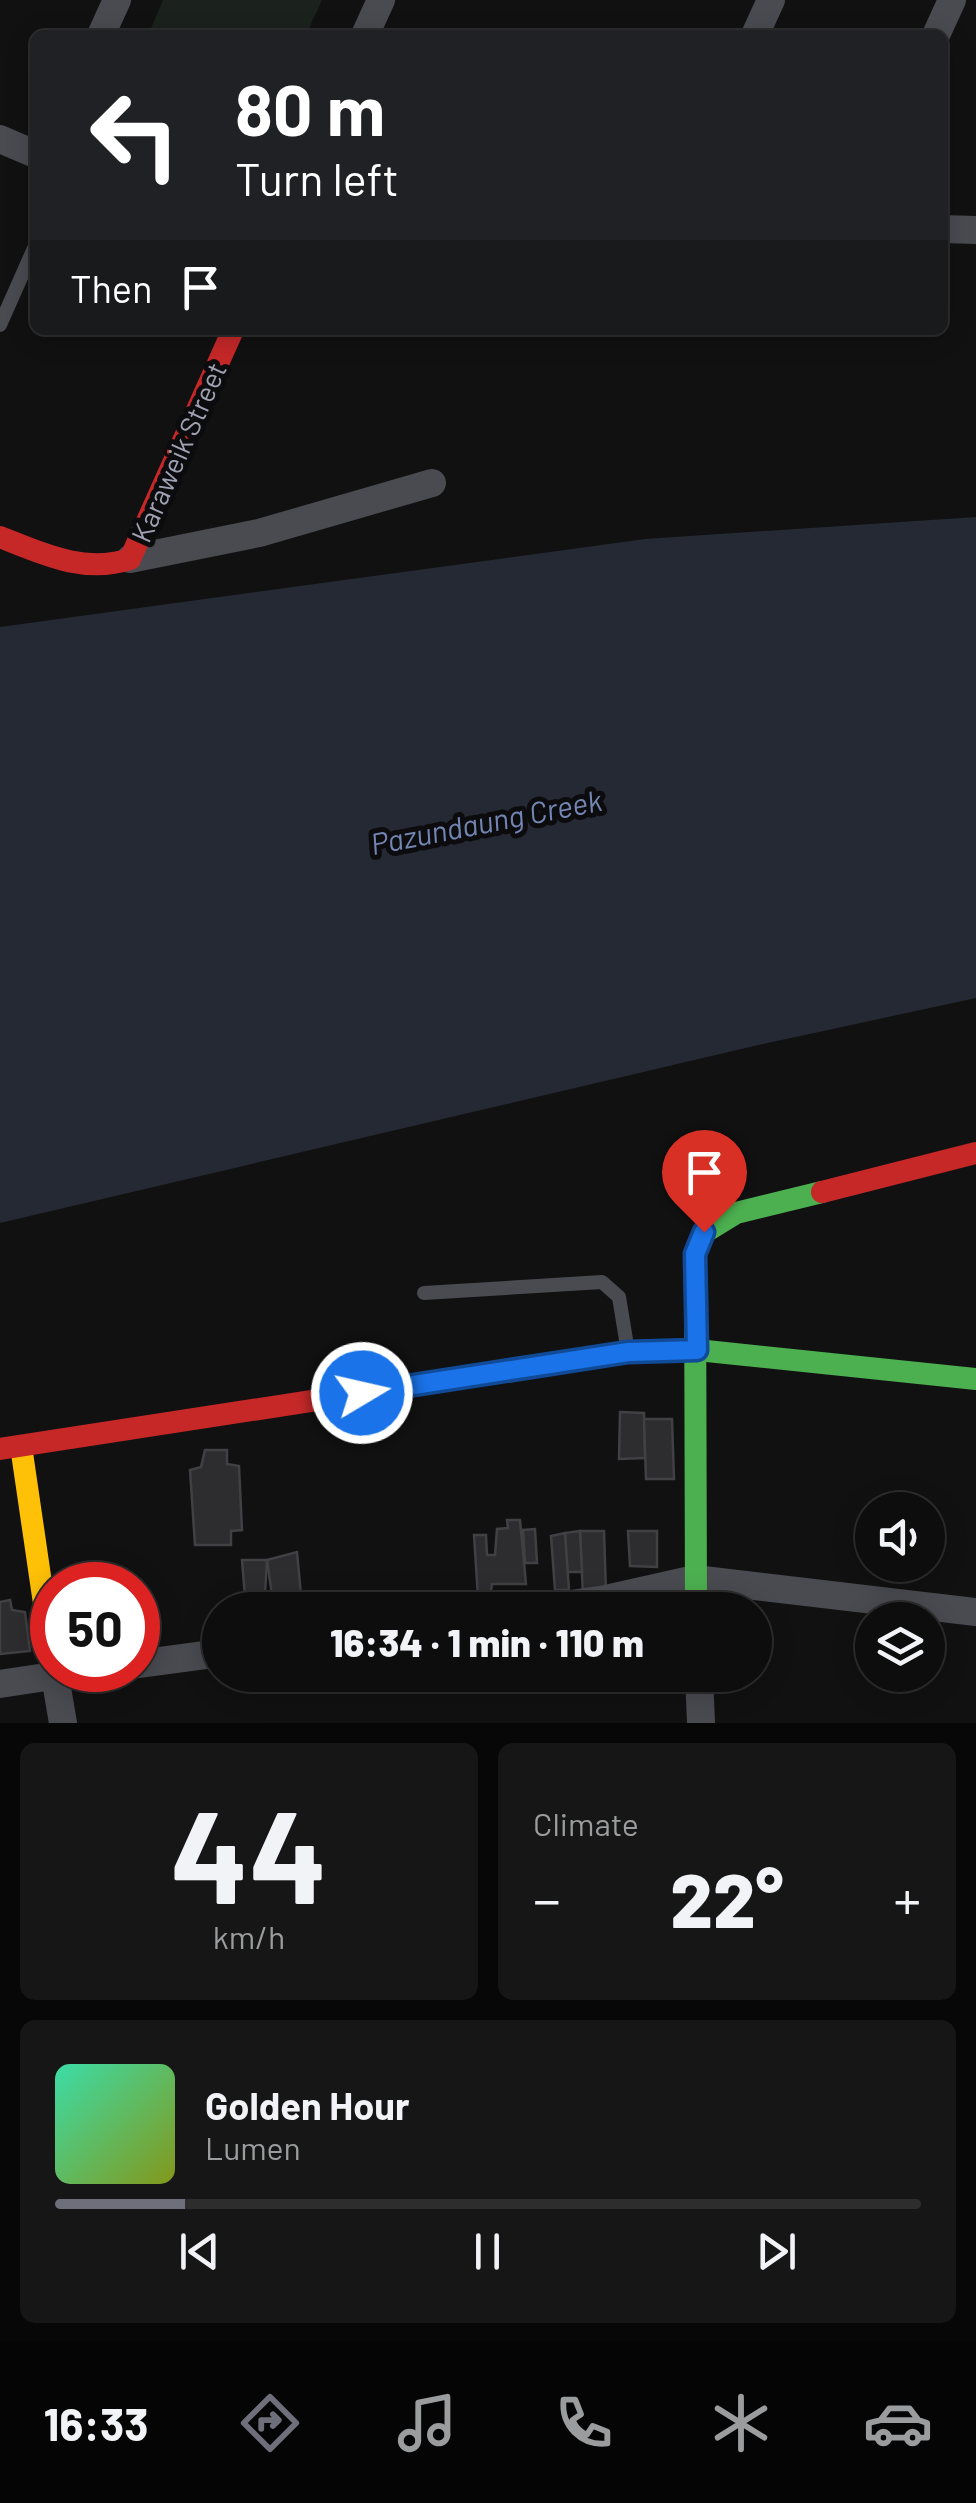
<!DOCTYPE html>
<html lang="en">
<head>
<meta charset="utf-8">
<style>
  :root { --surface:#0d0d0d; --page:#161616; --text:#f1f3f6; --muted:#9a9c9d; --line:#2d2d2e; --accent:#6e6f7b }
  body { margin:0; font-family:Barlow,sans-serif; background:var(--page); color:var(--text); height:100vh; display:flex; flex-direction:column; font-size:38px; white-space:nowrap }
  * { box-sizing:border-box; margin:0 }
  p { font-size:32px; color:var(--muted) }
  .icon { flex:none; width:55px; height:55px; fill:none; stroke:currentColor; stroke-width:2; stroke-linecap:round; stroke-linejoin:round }
  .map { position:relative; height:1723px; overflow:hidden }
  .details { display:flex; flex-direction:column; gap:20px; padding:20px; background:#070707; flex:1 }
  .details>* { flex:none }
  .hud { position:absolute; left:30px; top:30px; width:918px; height:305px; border-radius:15px; box-shadow:0 5px 25px #0003,0 0 0 2px var(--line); background:#202124; color:#fff; overflow:hidden }
  .buttons { position:absolute; left:855px; top:1492px; display:grid; gap:20px }
  .buttons a { display:grid; place-items:center; width:90px; height:90px; border-radius:50%; background:var(--surface); box-shadow:0 5px 25px #0003,0 0 0 2px var(--line); font-size:50px }
  .speed { position:absolute; left:30px; top:1562px; display:flex; gap:20px; font-size:50px; font-weight:700; text-align:center }
  .speed>* { display:grid; place-content:center; width:130px; height:130px; border-radius:50%; background:var(--surface); box-shadow:0 5px 25px #0003,0 0 0 2px var(--line); line-height:1 }
  .speed .limit { border:15px solid #d22; background:#fff; color:#111 }
  .pin { position:absolute; display:grid; place-items:center; width:85px; height:85px; color:#fff; margin:-102px -42px; border-radius:50% 50% 50% 0; rotate:-45deg; box-shadow:0 0 10px #0007 }
  .pin .icon { rotate:45deg }
  .me { position:absolute; width:110px; margin:-55px; rotate:81deg; stroke-linejoin:round; filter:drop-shadow(0 0 8px #0008) }
  .turn { display:flex; align-items:center; gap:35px; height:210px; padding:0 40px; font-size:45px }
  .turn .icon { width:130px; height:130px; stroke-width:2.5 }
  .turn b { display:block; font-size:70px; line-height:85px }
  .then { display:flex; align-items:center; height:95px; padding:0 40px; background:#0003; gap:20px; font-size:38px }
  .big { font-size:75px; font-weight:800; line-height:1.1 }
  .details .widget { flex:1; display:flex; flex-direction:column; justify-content:center; gap:15px; min-width:0; padding:0 35px; border-radius:15px; background:var(--page) }
  .details .dial { align-items:center; gap:0 }
  .dial b { font-size:130px; line-height:1 }
  .song { display:flex; align-items:center; gap:30px }
  .cover { width:120px; height:120px; border-radius:15px; background:linear-gradient(135deg,hsl(160 70% 55%),hsl(70 70% 35%)) }
  .played { height:10px; border-radius:5px; background:linear-gradient(90deg,var(--accent) 15%,var(--line) 15%) }
  .keys { display:flex; justify-content:space-around; direction:ltr }
  .heat { display:flex; justify-content:space-between; align-items:center; font-size:55px; direction:ltr }
  .details .tiles { flex:1; display:grid; gap:20px; grid-template-columns:1fr 1fr }
  .widget:last-child { grid-column:span 2 }
  .trip { position:absolute; left:202px; top:1592px; width:570px; height:100px; border-radius:50px; background:var(--surface); box-shadow:0 5px 25px #0003,0 0 0 2px var(--line); font-weight:800; line-height:100px; text-align:center }
  .menu { display:flex; height:160px; justify-content:space-around; align-items:center; background:#050505; color:var(--muted) }
  .menu .icon { width:70px; height:70px }
  .menu .current { color:var(--accent) }
  .menu b { font-size:45px; color:var(--text) }
  .map>svg:first-child { display:block }
  .green { fill:#1b221d }
  .water { fill:#242933 }
  .building { fill:#2d2d2f; stroke:#404045; stroke-width:2.5 }
  .lines { fill:none; stroke-linecap:round; stroke-linejoin:round }
  .lane { stroke:#4a4b51; stroke-width:14 }
  .street { stroke:#4a4b51; stroke-width:28 }
  .fast { stroke:#4caf50; stroke-width:22 }
  .slow { stroke:#ffc107; stroke-width:22 }
  .jam { stroke:#c62828; stroke-width:22 }
  .route-casing { stroke:#114b97; stroke-width:25 }
  .route { stroke:#1a73e8; stroke-width:18 }
  .labels { text-anchor:middle; dominant-baseline:central; stroke-width:10; stroke-linejoin:round; paint-order:stroke }
  .street-label { font-size:28px; fill:#a0a2b4; stroke:#0c0b0d }
  .water-label { font-size:30px; font-style:italic; fill:#7386b3; stroke:#0c0b0d }
</style>
</head>
<body>
<div class="map">
<svg width="976" height="1723" viewBox="0 0 976 1723">
  <rect width="100%" height="100%" fill="#111"/>
  <polygon class="green" points="163,0 322,0 306,35 148,35"/>
  <polygon class="water" points="976,517 976,998 754,1046 0,1223 0,627 645,539"/>
  <g class="building">
    <polygon points="620,1412 644,1413 645,1458 619,1459"/>
    <polygon points="644,1419 672,1419 674,1479 646,1479"/>
    <polygon points="205,1450 227,1450 227,1464 239,1466 242,1530 231,1531 231,1545 195,1545 190,1470 201,1467"/>
    <polygon points="507,1520 520,1520 526,1584 492,1584 490,1597 478,1597 474,1535 486,1535 487,1555 495,1555 497,1529 508,1528"/>
    <polygon points="535,1529 537,1563 525,1563 523,1530"/>
    <polygon points="580,1531 604,1531 606,1593 583,1596"/>
    <polygon points="580,1531 582,1572 566,1572 565,1533"/>
    <polygon points="628,1531 657,1531 657,1567 630,1566"/>
    <polygon points="565,1533 569,1590 555,1590 551,1536"/>
    <polygon points="297,1552 302,1606 292,1610 274,1610 267,1560"/>
    <polygon points="242,1560 267,1560 264,1610 246,1610"/>
    <polygon points="10,1600 12,1610 25,1612 30,1651 0,1654 0,1602"/>
  </g>
  <g class="lines">
    <g class="lane">
      <polyline points="0,325 35,246"/>
      <polyline points="424,1293 602,1282 619,1297 628,1352"/>
    </g>
    <g class="street">
      <polyline points="101,35 117,0"/>
      <polyline points="365,35 381,0"/>
      <polyline points="755,35 771,0"/>
      <polyline points="936,35 952,0"/>
      <polyline points="0,139 35,154"/>
      <polyline points="942,229 976,230"/>
      <polyline points="130,559 259,533 432,483"/>
      <polyline points="528,1610 606,1599 695,1579 976,1612"/>
      <polyline points="138,1664 220,1653"/>
      <polyline points="54,1670 63,1723"/>
      <polyline points="699,1675 701,1723"/>
      <polyline points="0,1684 93,1670"/>
    </g>
    <g class="fast">
      <polyline points="651,1351 697,1350 976,1379"/>
      <polyline points="696,1610 695,1254 705,1232 736,1213 822,1192"/>
    </g>
    <polyline class="slow" points="21,1446 52,1658"/>
    <g class="jam">
      <path d="M0,537C43,554 84,574 130,559L233,330"/>
      <polyline points="822,1192 976,1153"/>
      <polyline points="0,1449 628,1352 651,1351"/>
    </g>
  </g>
  <g class="lines">
    <g class="route-casing">
      <polyline id="route" points="362,1393 628,1352 697,1350 695,1254 704,1232"/>
    </g>
    <use href="#route" class="route"/>
  </g>
  <g class="labels">
    <g class="street-label">
      <text transform="translate(178 452) rotate(-66)">Karaweik Street</text>
    </g>
    <g class="water-label">
      <text transform="translate(486 821) rotate(-11)">Pazundaung Creek</text>
    </g>
  </g>
</svg>
<div class="buttons">
<a><svg class="icon" aria-label="sound" viewBox="0 0 24 24"><path d="M4 9h4l5-4v14l-5-4H4zM17 9q2 3 0 6"/></svg></a>
<a><svg class="icon" aria-label="layers" viewBox="0 0 24 24"><path d="M12 4l9 5-9 5-9-5zM3 14l9 5 9-5"/></svg></a>
</div>
<div class="speed"><div class="limit">50</div></div>
<div class="pin" style="left:704px;top:1232px;background:#d93025"><svg class="icon" aria-label="arrive" viewBox="0 0 24 24"><path d="M6 21V4h12l-3 4 3 4H6"/></svg></div>
<svg class="me" style="left:362px;top:1393px" viewBox="-20 -20 40 40"><circle r="17" fill="#1a73e8" stroke="#fff" stroke-width="3"/><path d="M0-11L8 9 0 5-8 9z" fill="#fff"/></svg>
<div class="trip">16:34 · 1 min · 110 m</div>
<div class="hud">
<div class="turn"><svg class="icon" aria-label="left" viewBox="0 0 24 24"><path d="M17 20v-9H6M10 6l-5 5 5 5"/></svg><div><b>80 m</b>Turn left</div></div>
<div class="then">Then<svg class="icon" aria-label="arrive" viewBox="0 0 24 24"><path d="M6 21V4h12l-3 4 3 4H6"/></svg></div>
</div>
</div>
<section class="details">
<div class="tiles">
<div class="widget dial"><b>44</b><p>km/h</p></div>
<div class="widget"><p>Climate</p>
<div class="heat"><a>−</a><b class="big">22°</b><a>+</a></div>
</div>
<div class="widget">
<div class="song"><i class="cover"></i><div><b>Golden Hour</b><p>Lumen</p></div></div>
<div class="played"></div>
<div class="keys"><svg class="icon" aria-label="previous" viewBox="0 0 24 24"><path d="M18 5L8 12l10 7zM5 5v14"/></svg><svg class="icon" aria-label="pause" viewBox="0 0 24 24"><path d="M8 5v14M16 5v14"/></svg><svg class="icon" aria-label="next" viewBox="0 0 24 24"><path d="M6 5l10 7-10 7zM19 5v14"/></svg></div>
</div>
</div>
</section>
<nav class="menu">
<b>16:33</b>
<svg class="icon current" aria-label="directions" viewBox="0 0 24 24"><path d="M12 3l9 9-9 9-9-9zM9 14v-3h6M13 9l2 2-2 2"/></svg>
<svg class="icon" aria-label="music" viewBox="0 0 24 24"><path d="M9 18V5l10-2v13"/><circle cx="6" cy="18" r="3"/><circle cx="16" cy="16" r="3"/></svg>
<svg class="icon" aria-label="phone" viewBox="0 0 24 24"><path d="M5 4h4l2 5-3 2q2 4 5 5l2-3 5 2v4C11 20 4 13 5 4z"/></svg>
<svg class="icon" aria-label="climate" viewBox="0 0 24 24"><path d="M12 3v18M4 7l16 10M4 17L20 7"/></svg>
<svg class="icon" aria-label="car" viewBox="0 0 24 24"><path d="M5 17H2v-5l4-1 3-4h7l3 4 3 1v5h-3M9 17h6M6 11h13"/><circle cx="7" cy="17" r="2"/><circle cx="17" cy="17" r="2"/></svg>
</nav>
</body>
</html>
